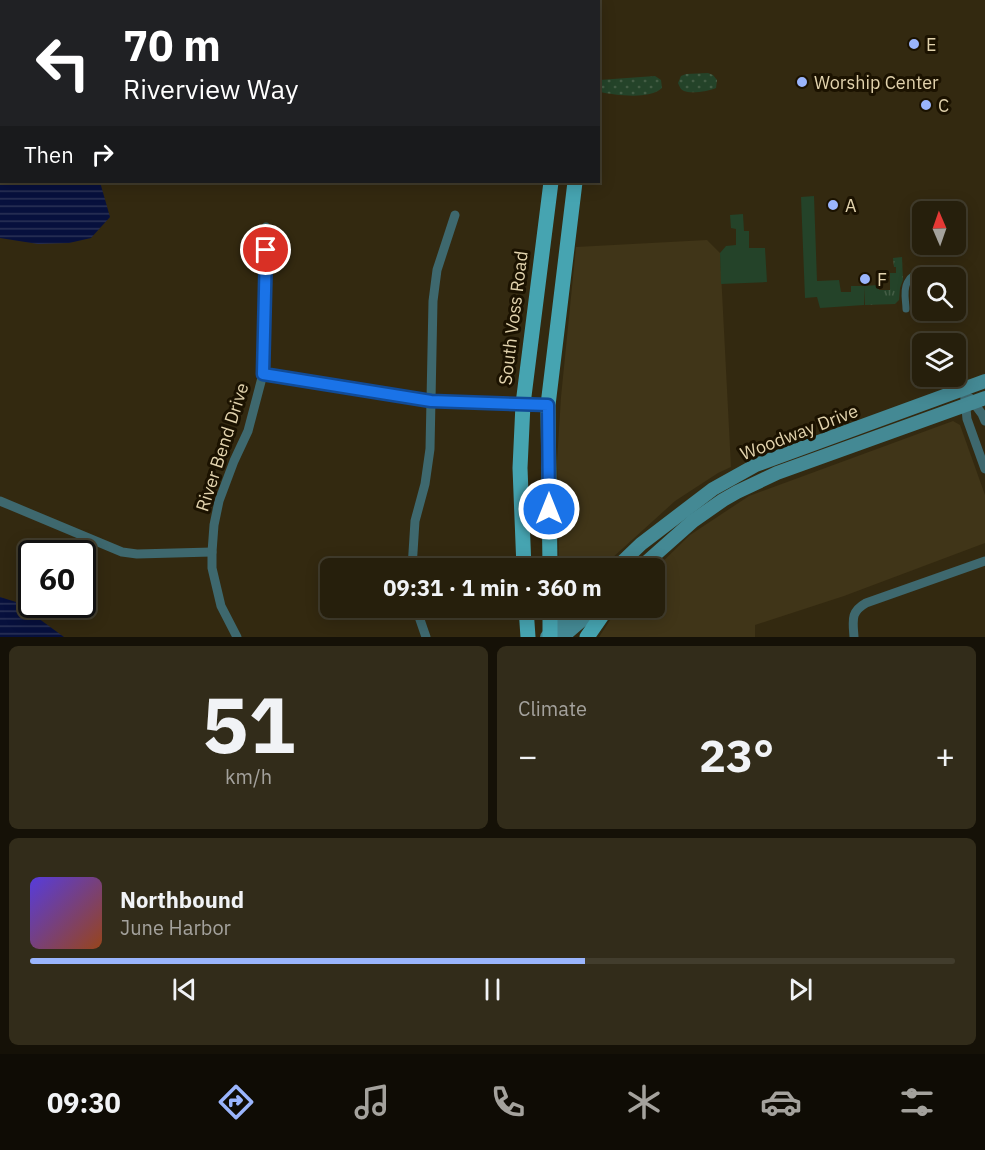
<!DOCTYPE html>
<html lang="en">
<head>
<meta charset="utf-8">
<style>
  :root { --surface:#261f0c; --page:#322c1a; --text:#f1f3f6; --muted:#a4a29d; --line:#423d2d; --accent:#9ab5fd }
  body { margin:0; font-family:"IBM Plex Sans",sans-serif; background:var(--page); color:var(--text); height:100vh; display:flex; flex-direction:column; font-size:22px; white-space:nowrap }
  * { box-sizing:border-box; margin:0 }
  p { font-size:20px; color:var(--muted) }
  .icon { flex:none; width:33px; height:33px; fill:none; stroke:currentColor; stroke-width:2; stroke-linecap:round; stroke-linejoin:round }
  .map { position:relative; height:637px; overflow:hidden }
  .panel { display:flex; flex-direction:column; gap:9px; padding:9px; background:#151107; flex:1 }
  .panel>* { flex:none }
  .guide { position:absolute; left:0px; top:0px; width:600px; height:183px; box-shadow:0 3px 15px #0003,0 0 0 2px var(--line); background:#202124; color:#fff; overflow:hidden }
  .needle { width:39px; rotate:358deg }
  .buttons { position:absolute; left:912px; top:201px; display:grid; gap:12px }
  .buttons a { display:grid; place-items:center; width:54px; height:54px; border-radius:9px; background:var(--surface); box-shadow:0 3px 15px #0003,0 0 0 2px var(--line); font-size:30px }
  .speed { position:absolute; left:18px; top:540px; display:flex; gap:12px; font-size:30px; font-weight:700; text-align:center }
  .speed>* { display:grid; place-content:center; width:78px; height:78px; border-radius:50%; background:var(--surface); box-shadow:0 3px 15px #0003,0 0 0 2px var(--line); line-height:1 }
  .speed .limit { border:3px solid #111; border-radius:9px; background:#fff; color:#111 }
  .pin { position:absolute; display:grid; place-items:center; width:51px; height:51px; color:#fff; margin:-26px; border:3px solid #fff; border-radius:50%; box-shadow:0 2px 6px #0007 }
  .me { position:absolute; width:66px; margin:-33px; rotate:0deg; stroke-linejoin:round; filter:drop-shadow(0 0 4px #0008) }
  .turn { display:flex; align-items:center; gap:21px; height:126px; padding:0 24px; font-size:27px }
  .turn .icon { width:78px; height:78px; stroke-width:2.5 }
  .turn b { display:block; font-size:42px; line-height:51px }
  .then { display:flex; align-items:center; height:57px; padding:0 24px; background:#0003; gap:12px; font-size:22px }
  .big { font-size:45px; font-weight:800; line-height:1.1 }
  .panel .widget { flex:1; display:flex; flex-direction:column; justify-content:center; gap:9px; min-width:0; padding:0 21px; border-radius:9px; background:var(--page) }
  .panel .dial { align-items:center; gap:0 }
  .dial b { font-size:78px; line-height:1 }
  .song { display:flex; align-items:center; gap:18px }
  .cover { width:72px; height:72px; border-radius:9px; background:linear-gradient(135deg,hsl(250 70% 55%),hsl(20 70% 35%)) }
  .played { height:6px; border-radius:3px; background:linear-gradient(90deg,var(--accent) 60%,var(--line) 60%) }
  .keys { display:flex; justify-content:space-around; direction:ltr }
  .heat { display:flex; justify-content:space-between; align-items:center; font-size:33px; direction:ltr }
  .panel .tiles { flex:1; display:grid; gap:9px; grid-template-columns:1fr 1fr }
  .widget:last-child { grid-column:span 2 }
  .trip { position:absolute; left:320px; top:558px; width:345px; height:60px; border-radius:9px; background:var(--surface); box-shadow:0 3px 15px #0003,0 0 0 2px var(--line); font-weight:800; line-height:60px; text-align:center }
  .menu { display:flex; height:96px; justify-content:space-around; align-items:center; background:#0f0c05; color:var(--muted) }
  .menu .icon { width:42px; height:42px }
  .menu .on { color:var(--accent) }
  .menu b { font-size:27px; color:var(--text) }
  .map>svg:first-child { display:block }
  .built { fill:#403518 }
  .grass { fill:url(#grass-tufts) }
  .park { fill:#244329 }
  .garden { fill:url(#garden-dots) }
  .water { fill:url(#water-rules) }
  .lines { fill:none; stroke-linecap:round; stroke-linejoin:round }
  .pedestrian { stroke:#3e686e; stroke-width:7 }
  .minor { stroke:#3e686e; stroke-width:9 }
  .secondary { stroke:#448994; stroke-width:14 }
  .primary { stroke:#46a4b1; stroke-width:15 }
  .route-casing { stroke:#114b97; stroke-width:15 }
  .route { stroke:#1a73e8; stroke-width:10 }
  .poi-dot { fill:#9ab5fd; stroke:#1b1200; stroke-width:2 }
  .labels { text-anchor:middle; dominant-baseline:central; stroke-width:6; stroke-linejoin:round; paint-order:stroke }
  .poi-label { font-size:18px; fill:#e2d3ad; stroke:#1b1200; text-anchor:start }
  .street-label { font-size:18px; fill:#e2d3ad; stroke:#1b1200 }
</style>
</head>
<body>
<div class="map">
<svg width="985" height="637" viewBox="0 0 985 637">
  <defs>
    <pattern id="grass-tufts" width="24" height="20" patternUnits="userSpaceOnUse" patternTransform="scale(1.5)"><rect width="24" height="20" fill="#244329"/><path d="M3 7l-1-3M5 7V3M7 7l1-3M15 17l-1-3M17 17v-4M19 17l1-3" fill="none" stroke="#445d45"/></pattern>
    <pattern id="garden-dots" width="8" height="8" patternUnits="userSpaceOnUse" patternTransform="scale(1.5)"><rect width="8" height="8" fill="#244329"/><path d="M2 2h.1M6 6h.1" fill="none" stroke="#445d45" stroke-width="1.8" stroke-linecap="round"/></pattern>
    <pattern id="water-rules" width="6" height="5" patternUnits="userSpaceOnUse" patternTransform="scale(1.5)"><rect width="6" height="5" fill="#07103d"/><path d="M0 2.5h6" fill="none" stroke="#2b3256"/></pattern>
  </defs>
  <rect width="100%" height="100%" fill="#332910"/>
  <g class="built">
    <polygon points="707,240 720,253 731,467 718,473 675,501 601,568 559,568 557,462 561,397 576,247"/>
    <polygon points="953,421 960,425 985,495 985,543 844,596 755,625 755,637 599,637 618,608 654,608 654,570 690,535 749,496"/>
  </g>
  <polygon class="grass" points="902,257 903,280 900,288 899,300 895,304 865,305 864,286 879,285 879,290 890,290 890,273 896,273 896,267 894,267 893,258"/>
  <g class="park">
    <polygon points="814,196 817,281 839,280 841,292 851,292 851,286 864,286 864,305 820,308 817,297 805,298 801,197"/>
    <polygon points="743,214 744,231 749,231 749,248 765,248 767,282 721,284 720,253 726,246 736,245 736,229 731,228 730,215"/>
  </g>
  <g class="garden">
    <path d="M708,73L713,75L717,80L716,88C710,91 691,94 684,91C680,89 680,87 678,83L681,76L686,74Z"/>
    <path d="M655,76L661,80L662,88C649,100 616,95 599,92V80Z"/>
  </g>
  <g class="water">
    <polygon points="1,176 2,182 100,182 110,217 91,238 69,243 38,244 0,238 0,177"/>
    <polygon points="0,597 16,602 64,637 0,637"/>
  </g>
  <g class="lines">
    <path class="pedestrian" d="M906,309C906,301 903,291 907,283C913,269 930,270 941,278"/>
    <g class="minor">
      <polyline points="263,374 431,401 548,405"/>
      <polyline points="964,389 967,419 985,469"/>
      <polyline points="970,398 982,414 985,421"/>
      <polyline points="0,501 122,552 137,554 212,552"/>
      <polyline points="412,568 415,521 425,484 430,449 433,301 437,270 455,215"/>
      <polyline points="416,608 426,637"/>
      <polyline points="237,637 221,606 212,568 212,552 214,525 219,501 234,461 248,431 263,374 266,227"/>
      <path d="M854,637C853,621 850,612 866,603L985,561"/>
    </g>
    <g class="secondary">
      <polyline points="616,568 641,544 713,489 756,465 985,381"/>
      <polyline points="640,568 693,521 723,500 737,492 777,473 985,398"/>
      <polyline points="547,637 576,608"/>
      <polyline points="562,637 596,608"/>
    </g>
    <g class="primary">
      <polyline points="567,2 567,0"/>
      <polyline points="592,2 592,0"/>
      <polyline points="524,568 520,468 523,404 551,182"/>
      <polyline points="550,568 548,405 575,182"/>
      <polyline points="526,608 528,637"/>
      <polyline points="550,608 550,637"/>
      <polyline points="587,637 607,608"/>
    </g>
  </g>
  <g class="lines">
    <g class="route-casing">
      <polyline id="route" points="266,250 263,374 431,401 548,405 549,509"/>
    </g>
    <use href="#route" class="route"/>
  </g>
  <g class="poi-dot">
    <circle cx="914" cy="44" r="6"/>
    <circle cx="802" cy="82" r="6"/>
    <circle cx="926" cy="105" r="6"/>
    <circle cx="833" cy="205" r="6"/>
    <circle cx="865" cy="279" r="6"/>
  </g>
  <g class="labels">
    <g class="poi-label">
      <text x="926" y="44">E</text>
      <text x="814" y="82">Worship Center</text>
      <text x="938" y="105">C</text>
      <text x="845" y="205">A</text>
      <text x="877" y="279">F</text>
    </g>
    <g class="street-label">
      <text transform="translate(513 318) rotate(-83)">South Voss Road</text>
      <text transform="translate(799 432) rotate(-21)">Woodway Drive</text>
      <text transform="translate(222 447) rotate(-72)">River Bend Drive</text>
    </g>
  </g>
</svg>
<div class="buttons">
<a><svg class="needle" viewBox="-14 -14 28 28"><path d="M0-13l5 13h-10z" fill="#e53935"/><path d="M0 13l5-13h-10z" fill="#a4a29d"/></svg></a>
<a><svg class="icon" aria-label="search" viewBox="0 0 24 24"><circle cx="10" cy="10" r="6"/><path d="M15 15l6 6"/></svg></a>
<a><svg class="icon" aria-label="layers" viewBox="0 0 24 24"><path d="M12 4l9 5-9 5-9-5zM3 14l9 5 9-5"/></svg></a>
</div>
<div class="speed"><div class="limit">60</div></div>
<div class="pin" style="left:266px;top:250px;background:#d93025"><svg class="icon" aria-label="arrive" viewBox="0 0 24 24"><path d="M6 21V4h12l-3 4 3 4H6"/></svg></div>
<svg class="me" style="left:549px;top:509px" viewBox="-20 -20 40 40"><circle r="17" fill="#1a73e8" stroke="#fff" stroke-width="3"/><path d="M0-11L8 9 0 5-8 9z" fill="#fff"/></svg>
<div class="trip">09:31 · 1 min · 360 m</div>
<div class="guide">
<div class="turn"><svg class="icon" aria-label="left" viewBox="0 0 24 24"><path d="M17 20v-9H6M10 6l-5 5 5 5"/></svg><div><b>70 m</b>Riverview Way</div></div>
<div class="then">Then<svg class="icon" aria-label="right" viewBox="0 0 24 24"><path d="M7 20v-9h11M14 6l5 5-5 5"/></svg></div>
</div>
</div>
<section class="panel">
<div class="tiles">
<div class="widget dial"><b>51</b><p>km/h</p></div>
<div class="widget"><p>Climate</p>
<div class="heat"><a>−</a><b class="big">23°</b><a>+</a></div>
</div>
<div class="widget">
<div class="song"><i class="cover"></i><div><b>Northbound</b><p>June Harbor</p></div></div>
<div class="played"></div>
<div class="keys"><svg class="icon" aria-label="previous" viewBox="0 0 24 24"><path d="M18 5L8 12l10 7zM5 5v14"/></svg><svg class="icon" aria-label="pause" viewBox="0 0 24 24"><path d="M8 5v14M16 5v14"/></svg><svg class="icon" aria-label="next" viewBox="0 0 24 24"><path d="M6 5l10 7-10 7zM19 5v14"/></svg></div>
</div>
</div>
</section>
<nav class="menu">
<b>09:30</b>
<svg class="icon on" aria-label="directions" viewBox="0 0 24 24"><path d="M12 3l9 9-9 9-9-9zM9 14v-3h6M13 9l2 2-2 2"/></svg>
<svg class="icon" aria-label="music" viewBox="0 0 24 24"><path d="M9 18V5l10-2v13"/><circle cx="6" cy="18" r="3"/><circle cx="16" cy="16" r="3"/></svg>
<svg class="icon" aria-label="phone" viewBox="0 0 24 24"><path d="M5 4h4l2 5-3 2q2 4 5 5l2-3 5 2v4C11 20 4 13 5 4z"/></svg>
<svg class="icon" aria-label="climate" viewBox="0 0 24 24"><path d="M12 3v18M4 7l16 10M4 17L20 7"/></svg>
<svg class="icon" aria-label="car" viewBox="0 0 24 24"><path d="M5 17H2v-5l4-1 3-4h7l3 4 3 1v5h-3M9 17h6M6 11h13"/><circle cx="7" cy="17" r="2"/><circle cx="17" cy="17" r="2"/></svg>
<svg class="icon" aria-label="filters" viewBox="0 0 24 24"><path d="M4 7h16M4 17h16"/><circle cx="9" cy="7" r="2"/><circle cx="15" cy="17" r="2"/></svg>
</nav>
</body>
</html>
